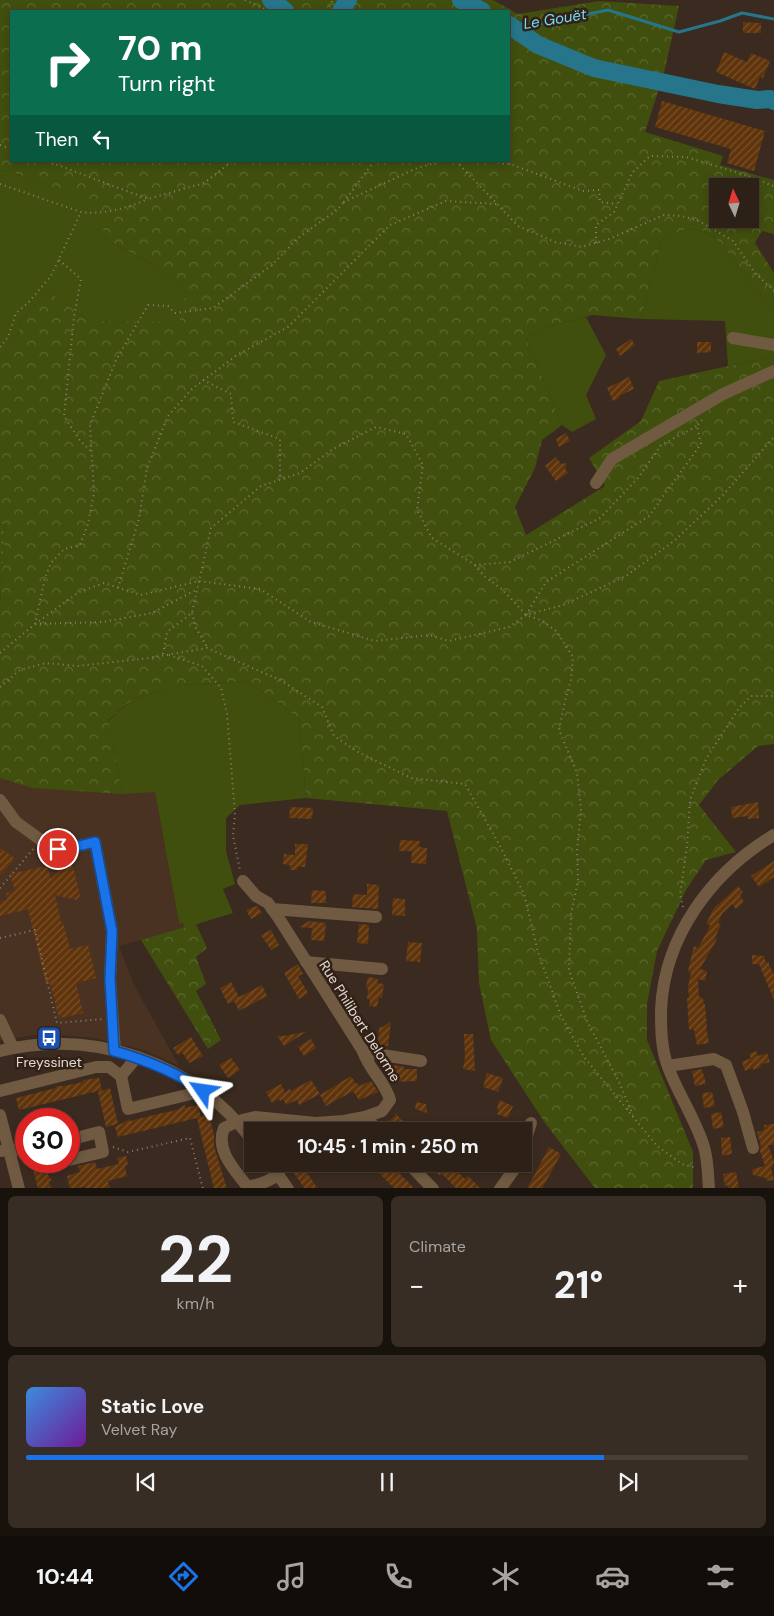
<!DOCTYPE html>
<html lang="en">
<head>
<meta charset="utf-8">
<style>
  :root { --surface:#2c2017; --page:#382d24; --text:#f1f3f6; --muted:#a6a3a1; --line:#483e36; --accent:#1a73e8 }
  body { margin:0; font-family:"DM Sans",sans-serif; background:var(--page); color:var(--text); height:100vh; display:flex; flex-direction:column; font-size:19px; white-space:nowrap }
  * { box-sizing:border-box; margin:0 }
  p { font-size:16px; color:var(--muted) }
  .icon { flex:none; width:28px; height:28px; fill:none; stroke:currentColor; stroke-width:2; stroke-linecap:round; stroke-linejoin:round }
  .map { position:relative; height:1188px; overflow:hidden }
  .drawer { display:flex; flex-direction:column; gap:8px; padding:8px; background:#18120d; flex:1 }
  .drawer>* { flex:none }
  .banner { position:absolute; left:10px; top:10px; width:500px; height:152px; border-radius:0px; box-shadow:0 2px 8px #0003,0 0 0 1px var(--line); background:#0b6e4f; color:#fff; overflow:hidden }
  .needle { width:32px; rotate:356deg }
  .buttons { position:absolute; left:709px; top:178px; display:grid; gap:10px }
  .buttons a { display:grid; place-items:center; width:50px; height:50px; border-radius:0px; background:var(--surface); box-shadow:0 2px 8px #0003,0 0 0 1px var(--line); font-size:25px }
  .speed { position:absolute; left:15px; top:1108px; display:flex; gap:10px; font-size:25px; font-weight:700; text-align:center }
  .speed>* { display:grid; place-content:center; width:65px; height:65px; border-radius:50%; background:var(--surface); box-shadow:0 2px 8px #0003,0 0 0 1px var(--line); line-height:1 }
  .speed .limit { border:8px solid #d22; background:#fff; color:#111 }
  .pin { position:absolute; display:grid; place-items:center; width:42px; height:42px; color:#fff; margin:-21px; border:2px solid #fff; border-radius:50%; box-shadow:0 1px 5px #0007 }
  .me { position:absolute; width:55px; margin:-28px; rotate:302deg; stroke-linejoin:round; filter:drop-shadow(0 0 4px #0008) }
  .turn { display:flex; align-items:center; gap:18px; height:105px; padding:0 25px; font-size:22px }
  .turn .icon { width:65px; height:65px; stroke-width:2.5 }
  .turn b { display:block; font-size:35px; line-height:42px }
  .then { display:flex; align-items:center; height:48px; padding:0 25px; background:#0003; gap:10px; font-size:19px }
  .big { font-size:38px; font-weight:700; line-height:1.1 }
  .drawer .widget { flex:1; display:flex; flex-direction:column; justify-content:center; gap:8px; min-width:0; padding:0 18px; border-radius:8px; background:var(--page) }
  .drawer .dial { align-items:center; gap:0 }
  .dial b { font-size:65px; line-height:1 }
  .song { display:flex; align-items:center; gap:15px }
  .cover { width:60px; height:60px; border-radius:8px; background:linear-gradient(135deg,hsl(210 70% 55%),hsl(280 70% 35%)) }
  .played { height:5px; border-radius:2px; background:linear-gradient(90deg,var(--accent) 80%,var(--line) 80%) }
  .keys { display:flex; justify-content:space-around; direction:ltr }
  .heat { display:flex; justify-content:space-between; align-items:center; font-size:28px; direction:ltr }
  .drawer .tiles { flex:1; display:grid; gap:8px; grid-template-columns:1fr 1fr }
  .widget:last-child { grid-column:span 2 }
  .trip { position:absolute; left:244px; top:1122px; width:288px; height:50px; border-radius:0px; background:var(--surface); box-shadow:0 2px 8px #0003,0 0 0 1px var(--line); font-weight:700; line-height:50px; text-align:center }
  .dock { display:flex; height:80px; justify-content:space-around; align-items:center; background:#120d09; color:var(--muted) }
  .dock .icon { width:35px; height:35px }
  .dock .active { color:var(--accent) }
  .dock b { font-size:22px; color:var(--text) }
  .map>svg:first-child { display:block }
  .built { fill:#4a3223 }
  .grass { fill:#404f0d }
  .forest { fill:url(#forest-crowns); fill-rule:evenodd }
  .park { fill:url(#park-dots) }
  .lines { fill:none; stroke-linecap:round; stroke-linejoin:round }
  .stream { stroke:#26758b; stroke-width:3 }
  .river { stroke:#26758b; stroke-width:18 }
  .building { fill:url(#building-hatch) }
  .path { stroke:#8c7e75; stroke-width:2; stroke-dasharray:1 4; stroke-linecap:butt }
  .minor { stroke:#705a42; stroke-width:12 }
  .route-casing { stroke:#114b97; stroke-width:12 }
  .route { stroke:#1a73e8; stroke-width:9 }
  .labels { text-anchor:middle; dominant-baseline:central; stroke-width:5; stroke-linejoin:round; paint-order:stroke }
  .street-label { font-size:14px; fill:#e4d9d2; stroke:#312016 }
  .poi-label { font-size:14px; fill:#e4d9d2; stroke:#312016 }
  .water-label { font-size:15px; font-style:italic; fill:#73dbfa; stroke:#312016 }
</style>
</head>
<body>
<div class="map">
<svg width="774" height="1189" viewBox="0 0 774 1189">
  <defs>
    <pattern id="forest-crowns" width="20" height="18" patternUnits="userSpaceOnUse" patternTransform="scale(1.25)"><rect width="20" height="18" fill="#404f0d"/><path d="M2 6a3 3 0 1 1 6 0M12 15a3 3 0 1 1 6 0" fill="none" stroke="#5b682f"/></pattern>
    <pattern id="park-dots" width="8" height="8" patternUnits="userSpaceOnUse" patternTransform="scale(1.25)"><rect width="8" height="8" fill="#404f0d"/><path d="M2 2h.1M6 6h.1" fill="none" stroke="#5b682f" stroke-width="1.8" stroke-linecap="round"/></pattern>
    <pattern id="building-hatch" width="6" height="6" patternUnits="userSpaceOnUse" patternTransform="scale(1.25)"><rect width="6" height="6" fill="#60340b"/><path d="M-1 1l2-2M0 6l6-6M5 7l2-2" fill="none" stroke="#77512e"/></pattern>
  </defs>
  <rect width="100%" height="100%" fill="#3b2a1f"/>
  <polygon class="built" points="0,737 155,792 179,923 183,923 184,928 119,946 134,985 179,1066 144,1050 94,1038 49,1034 33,1035 0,1041"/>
  <g class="grass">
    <polygon points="0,170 14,173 96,203 106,239 157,267 186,291 179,323 89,321 48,291 23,318 17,336 0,356"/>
    <polygon points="687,229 704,231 720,242 745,276 774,310 774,356 728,366 725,321 641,319 662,239"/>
    <polygon points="586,317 606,355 586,395 596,419 572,432 562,425 526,338 547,327"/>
    <polygon points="247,681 299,718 306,798 240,805 226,818 226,851 235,884 223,889 233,913 184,928 183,923 179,923 155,792 122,794 108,721 135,698 182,685"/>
  </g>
  <g class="forest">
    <path d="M0,0H493L518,14L600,1L679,6L664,73L645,132L723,156L720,165L774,180V234L762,231L755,243L774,273V310L745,276L720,242L704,231L687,229L662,239L641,319L593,315L547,327L526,338L562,425L542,440L535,468L515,507L526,535L605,486L589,458L641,421L659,381L774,356V744L758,746L718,780L699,805L736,852L706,860L686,890L657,951L647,1004V1040L693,1152V1188H595L545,1123L491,1040L479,983L477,929L447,811L306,798L299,718L247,681L182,685L135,698L108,720L122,794L33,788L0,778V604L5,525L0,524V356L17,336L23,318L48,291L89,321L179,322L186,291L157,267L106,239L95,203L14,173L0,170ZM11,11H509V161H11ZM718,186H750V219H718Z"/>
    <polygon points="196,924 207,948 196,957 206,984 196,991 221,1040 208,1049 141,940"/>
  </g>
  <polygon class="park" points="0,524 5,525 0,604"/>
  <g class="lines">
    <polyline class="stream" points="509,25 540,24 608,10 679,32 720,21 742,13 774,19"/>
    <g class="river">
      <polyline points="271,0 285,11"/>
      <polyline points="461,0 482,11"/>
      <polyline points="341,11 348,0"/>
      <polyline points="509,25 538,45 594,68 718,94 757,100 770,99 774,101"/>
    </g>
  </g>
  <g class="building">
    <polygon points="743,22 761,23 761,33 743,33"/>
    <polygon points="724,52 747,62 751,53 770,61 763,78 760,77 755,89 716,72"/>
    <polygon points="662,101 765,131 754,171 727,163 731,149 655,127"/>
    <polygon points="631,339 635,345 620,356 616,349"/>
    <polygon points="697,342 711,342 711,352 697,353"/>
    <polygon points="629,377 634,389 619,396 620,398 613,401 607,388"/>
    <polygon points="566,433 570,441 559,447 556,439"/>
    <polygon points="556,457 561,464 567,463 565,469 568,473 556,481 545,466"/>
    <polygon points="758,802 759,818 748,819 748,816 732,818 731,807"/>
    <polygon points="290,807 313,808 312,819 289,818"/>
    <polygon points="400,840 420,841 419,847 427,848 426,864 411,863 412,851 399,851"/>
    <polygon points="295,844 308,844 305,867 297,867 297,870 290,870 290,865 283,864 284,854 295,855"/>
    <polygon points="0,848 13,857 14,860 0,876"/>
    <polygon points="774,861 774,877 759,887 751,876"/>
    <polygon points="66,864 73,866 80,896 76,900 55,895 61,922 63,922 70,949 88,945 96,978 76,983 83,1013 59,1018 50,983 46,984 28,909 0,916 0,902 7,900 6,893 15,891 10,874 47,866 51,879"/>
    <polygon points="367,884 379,885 378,909 352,907 353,894 367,895"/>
    <polygon points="738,886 743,892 740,895 744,902 736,909 732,904 722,914 718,923 721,925 715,938 717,939 700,969 707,971 705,981 698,979 699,997 702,997 705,1005 707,1027 706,1027 709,1043 697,1045 694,1029 689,1030 687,998 689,998 688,987 691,972 688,971 694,946 698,948 708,930 710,925 706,924 714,908"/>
    <polygon points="312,890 326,891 326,903 311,903"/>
    <polygon points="393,898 405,899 405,916 392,915"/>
    <polygon points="257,906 262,913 251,919 246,910"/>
    <polygon points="309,921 326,923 324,941 311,940 312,928 299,927"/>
    <polygon points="359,924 369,925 368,944 357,943"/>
    <polygon points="271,930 279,945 271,950 261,935"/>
    <polygon points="408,942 422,943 420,962 406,961"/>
    <polygon points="752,955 765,956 765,962 768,962 774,975 774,1000 759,964 752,964"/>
    <polygon points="298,964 303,974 298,976 308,993 299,999 284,973"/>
    <polygon points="368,977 378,979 377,983 384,984 382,998 379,997 377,1007 369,1006 370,1000 367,999 368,990 366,987"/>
    <polygon points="231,982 239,997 262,985 267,996 239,1011 234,1001 228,1004 220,988"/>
    <polygon points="391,1021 388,1046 378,1045 379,1027 383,1027"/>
    <polygon points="306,1032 284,1046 277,1036 283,1036"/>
    <polygon points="464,1034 473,1034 475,1071 463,1069 465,1057"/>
    <polygon points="191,1037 203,1056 189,1063 182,1052 178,1055 173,1048"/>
    <polygon points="311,1039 316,1048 304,1056 298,1047"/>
    <polygon points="756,1051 758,1056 767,1053 770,1062 760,1065 761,1067 753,1070 753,1068 745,1071 742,1062 751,1058 749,1054"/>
    <polygon points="231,1058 240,1070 228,1078 219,1065"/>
    <polygon points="388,1064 404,1067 404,1069 417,1069 417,1081 393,1082 392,1069 388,1069"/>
    <polygon points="702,1069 706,1084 695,1086 692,1071"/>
    <polygon points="487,1073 503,1078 498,1092 483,1087"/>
    <polygon points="351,1076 356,1084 358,1083 359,1086 371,1081 378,1092 359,1100 353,1091 326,1106 320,1095"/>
    <polygon points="99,1078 102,1090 19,1110 16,1098 56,1088 55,1086 64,1086 83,1082 83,1080"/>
    <polygon points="311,1080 320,1094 299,1105 297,1100 286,1105 283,1099 280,1101 279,1099 272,1103 266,1092 281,1084 285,1092 290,1089 291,1091"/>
    <polygon points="110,1088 118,1124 106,1127 98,1092"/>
    <polygon points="712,1092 715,1106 704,1108 702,1093"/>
    <polygon points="499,1100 513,1106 508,1118 497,1114 499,1109 497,1109"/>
    <polygon points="416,1102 426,1104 427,1113 415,1109"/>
    <polygon points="185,1105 185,1108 198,1105 201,1117 209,1115 214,1135 214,1146 227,1189 214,1189 197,1118 118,1137 115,1127 130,1119 130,1121 158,1114 177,1110"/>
    <polygon points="721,1112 724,1127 713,1129 711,1114"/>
    <polygon points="395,1113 413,1131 395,1131 387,1123 395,1116"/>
    <polygon points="774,1124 774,1145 768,1145 774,1162 771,1169 774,1180 767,1181 766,1178 753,1175 752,1169 765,1166 760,1151 761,1146 757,1132 764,1130 764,1125"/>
    <polygon points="730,1137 732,1154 722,1156 721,1138"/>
    <polygon points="549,1147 561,1154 542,1189 527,1189"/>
    <polygon points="126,1156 128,1165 125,1166 127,1176 108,1181 110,1189 85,1189 85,1187 70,1189 67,1176 80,1172 78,1166 95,1162 97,1169 119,1164 117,1158"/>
    <polygon points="31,1161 44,1161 47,1173 52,1181 49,1181 51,1189 38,1189"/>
    <polygon points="291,1164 301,1164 318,1189 305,1189 291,1169 294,1167"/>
    <polygon points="370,1164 390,1164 415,1189 395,1189"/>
    <polygon points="428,1164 445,1164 453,1173 456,1170 465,1179 468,1176 481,1189 457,1189 442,1174 440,1176"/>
    <polygon points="736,1172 739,1189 728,1189 728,1185 725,1186 723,1174"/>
  </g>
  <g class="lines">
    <g class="path">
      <polyline points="245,0 269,11"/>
      <polyline points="327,11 333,0"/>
      <polyline points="0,145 11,149"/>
      <polyline points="47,161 148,199 204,183 230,163 236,161"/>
      <polyline points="374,161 344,202 417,168 444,161"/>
      <polyline points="456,161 518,226 555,242 582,247 609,239 664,215 682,216 699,221 733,241 755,273 774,291"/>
      <polyline points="483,161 510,164 583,191 599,190 600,202 617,204"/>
      <path d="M0,184L81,212C104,215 127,208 148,199"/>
      <polyline points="596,243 596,225 614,212 632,173 650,156 686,157 758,179 772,186 774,185"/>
      <polyline points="59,260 81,279 74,317 64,416 80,441 91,451"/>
      <polyline points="0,347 8,337 16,313 28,303 51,276 81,212"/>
      <polyline points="203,380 231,394 233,422 280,439 280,480"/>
      <polyline points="475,565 484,576 503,590 526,615 543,621 557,632 573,657 571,680 565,701 559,730 577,773 581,809 577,851 578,881 571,914 569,970 587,1021 619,1082 633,1115"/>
      <polyline points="118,588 139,519 147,468 168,416 192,389 237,355 288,327 390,225 446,201 497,204"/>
      <polyline points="192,613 196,628 207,647"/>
      <polyline points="526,615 546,582 649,516 701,444 697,426 703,419"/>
      <polyline points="35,624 79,592 104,583 141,595 199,581 260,589 311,622 375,641 429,635 449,641 509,627 526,615 563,605 626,576 674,541 723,495 774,437"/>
      <polyline points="35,624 103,622 152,613 196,590"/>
      <polyline points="0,653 35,624 45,578 51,563 64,549 80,545 88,524 94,493 90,425 116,360 148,305 168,306 175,313 213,308 272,265 298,238 337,210 344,202"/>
      <polyline points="163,654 167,632 192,613 211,528 261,486 300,473 333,449 376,427 406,434 423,465 417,510 432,538 475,565 510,562 600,518 638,478 661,445 697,426"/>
      <polyline points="169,655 202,666 221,688 227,714 235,815 233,836 240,870"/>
      <polyline points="0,687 20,670 46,663 78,666 149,658 207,648 282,681 322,707 334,736 358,752 411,778 465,784 500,846 524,894 538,952 561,1016 584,1057 657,1146 682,1164 697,1168"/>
      <polyline points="0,888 34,848"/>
      <polyline points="683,907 680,895 687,846 690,800 706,759 739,708 751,696 774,696"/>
      <polyline points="0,938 35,930 57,1023 103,1019"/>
      <polyline points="113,1147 128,1152 190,1138 203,1189"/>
    </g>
    <g class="minor">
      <polyline points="733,338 774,345"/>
      <polyline points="596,483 612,459 723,394 774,371"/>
      <polyline points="0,800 16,822 49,846 57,849 66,849 95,842 112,931 110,979 115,1051"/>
      <path d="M243,881L256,896L268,903L278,917L363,1051C368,1069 385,1081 390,1100L382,1111L365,1117L344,1121L316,1123L255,1117L238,1121L224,1128C215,1150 234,1169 247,1186C258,1186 269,1181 279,1174"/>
      <polyline points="272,909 376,917"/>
      <polyline points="306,962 382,969"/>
      <polyline points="0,1020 13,1048"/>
      <path d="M0,1051C95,1028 193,1062 252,1140"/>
      <polyline points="363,1052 421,1061"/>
      <polyline points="668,1066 714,1059 726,1065 743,1112 753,1148"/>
      <polyline points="121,1076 137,1057"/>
      <polyline points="0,1091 96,1067 109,1067 121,1076 128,1109 191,1094 195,1085"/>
      <polyline points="0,1115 19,1189"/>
      <polyline points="365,1117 379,1131"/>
      <polyline points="69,1140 99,1132 103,1152 69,1160"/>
      <polyline points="0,1151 26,1149"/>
      <polyline points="522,1152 531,1123"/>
      <polyline points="271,1164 288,1189"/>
      <polyline points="409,1164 433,1189"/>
      <polyline points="500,1189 518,1164"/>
      <path d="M709,1189C708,1175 708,1160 704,1147C696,1120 678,1094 668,1067C661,1048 661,1029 661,1010C664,936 712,872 774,835"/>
    </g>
  </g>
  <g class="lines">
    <g class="route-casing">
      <path id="route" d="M58,849H66L95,842L112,931L110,979L114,1051C146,1060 176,1072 203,1091"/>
    </g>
    <use href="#route" class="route"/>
  </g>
  <defs>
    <g id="bus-square" transform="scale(1.25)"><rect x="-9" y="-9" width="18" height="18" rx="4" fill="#1a4fb4" stroke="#312016"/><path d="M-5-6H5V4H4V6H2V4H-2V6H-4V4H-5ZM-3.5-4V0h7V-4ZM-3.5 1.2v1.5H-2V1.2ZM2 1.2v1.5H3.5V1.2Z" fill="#fff"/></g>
  </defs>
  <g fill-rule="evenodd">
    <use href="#bus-square" x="49" y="1038"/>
  </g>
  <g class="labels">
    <g class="street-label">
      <text transform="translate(360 1021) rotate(58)">Rue Philibert Delorme</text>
    </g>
    <g class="poi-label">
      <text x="49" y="1062">Freyssinet</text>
    </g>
    <g class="water-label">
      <text transform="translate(555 19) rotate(-9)">Le Gouët</text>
    </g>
  </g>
</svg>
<div class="buttons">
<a><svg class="needle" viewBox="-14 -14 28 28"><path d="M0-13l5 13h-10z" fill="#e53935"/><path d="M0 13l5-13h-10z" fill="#a6a3a1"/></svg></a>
</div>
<div class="speed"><div class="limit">30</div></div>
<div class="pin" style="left:58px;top:849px;background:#d93025"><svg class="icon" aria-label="arrive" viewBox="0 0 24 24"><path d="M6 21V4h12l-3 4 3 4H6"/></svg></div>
<svg class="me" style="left:203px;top:1091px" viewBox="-20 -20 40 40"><path d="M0-17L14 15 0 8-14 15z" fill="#1a73e8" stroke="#fff" stroke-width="4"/></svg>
<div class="trip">10:45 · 1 min · 250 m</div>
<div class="banner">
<div class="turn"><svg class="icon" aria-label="right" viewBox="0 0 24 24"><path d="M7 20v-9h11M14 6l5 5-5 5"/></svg><div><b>70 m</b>Turn right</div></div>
<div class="then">Then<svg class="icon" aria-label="left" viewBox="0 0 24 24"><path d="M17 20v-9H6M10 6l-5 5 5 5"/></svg></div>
</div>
</div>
<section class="drawer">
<div class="tiles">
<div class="widget dial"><b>22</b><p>km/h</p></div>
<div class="widget"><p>Climate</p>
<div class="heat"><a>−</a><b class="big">21°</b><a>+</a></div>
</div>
<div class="widget">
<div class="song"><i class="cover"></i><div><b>Static Love</b><p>Velvet Ray</p></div></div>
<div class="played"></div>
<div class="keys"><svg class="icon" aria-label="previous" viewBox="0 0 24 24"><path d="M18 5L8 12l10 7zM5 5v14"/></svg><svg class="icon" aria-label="pause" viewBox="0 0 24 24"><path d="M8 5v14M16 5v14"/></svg><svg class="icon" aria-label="next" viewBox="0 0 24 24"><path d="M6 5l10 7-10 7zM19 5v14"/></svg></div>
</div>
</div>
</section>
<nav class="dock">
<b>10:44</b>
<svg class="icon active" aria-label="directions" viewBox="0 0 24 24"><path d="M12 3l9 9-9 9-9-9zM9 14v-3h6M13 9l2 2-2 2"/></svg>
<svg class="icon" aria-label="music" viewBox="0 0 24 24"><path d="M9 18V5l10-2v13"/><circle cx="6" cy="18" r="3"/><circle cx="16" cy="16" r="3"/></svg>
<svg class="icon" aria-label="phone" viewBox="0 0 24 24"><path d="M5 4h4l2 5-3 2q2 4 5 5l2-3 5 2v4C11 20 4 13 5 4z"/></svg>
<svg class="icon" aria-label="climate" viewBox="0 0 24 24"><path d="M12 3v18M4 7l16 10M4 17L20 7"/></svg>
<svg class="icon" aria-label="car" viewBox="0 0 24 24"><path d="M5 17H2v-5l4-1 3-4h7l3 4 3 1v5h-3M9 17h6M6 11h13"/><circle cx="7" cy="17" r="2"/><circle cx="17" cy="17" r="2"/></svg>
<svg class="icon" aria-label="filters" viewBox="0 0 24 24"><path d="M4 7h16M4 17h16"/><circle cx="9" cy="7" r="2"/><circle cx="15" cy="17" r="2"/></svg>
</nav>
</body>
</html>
